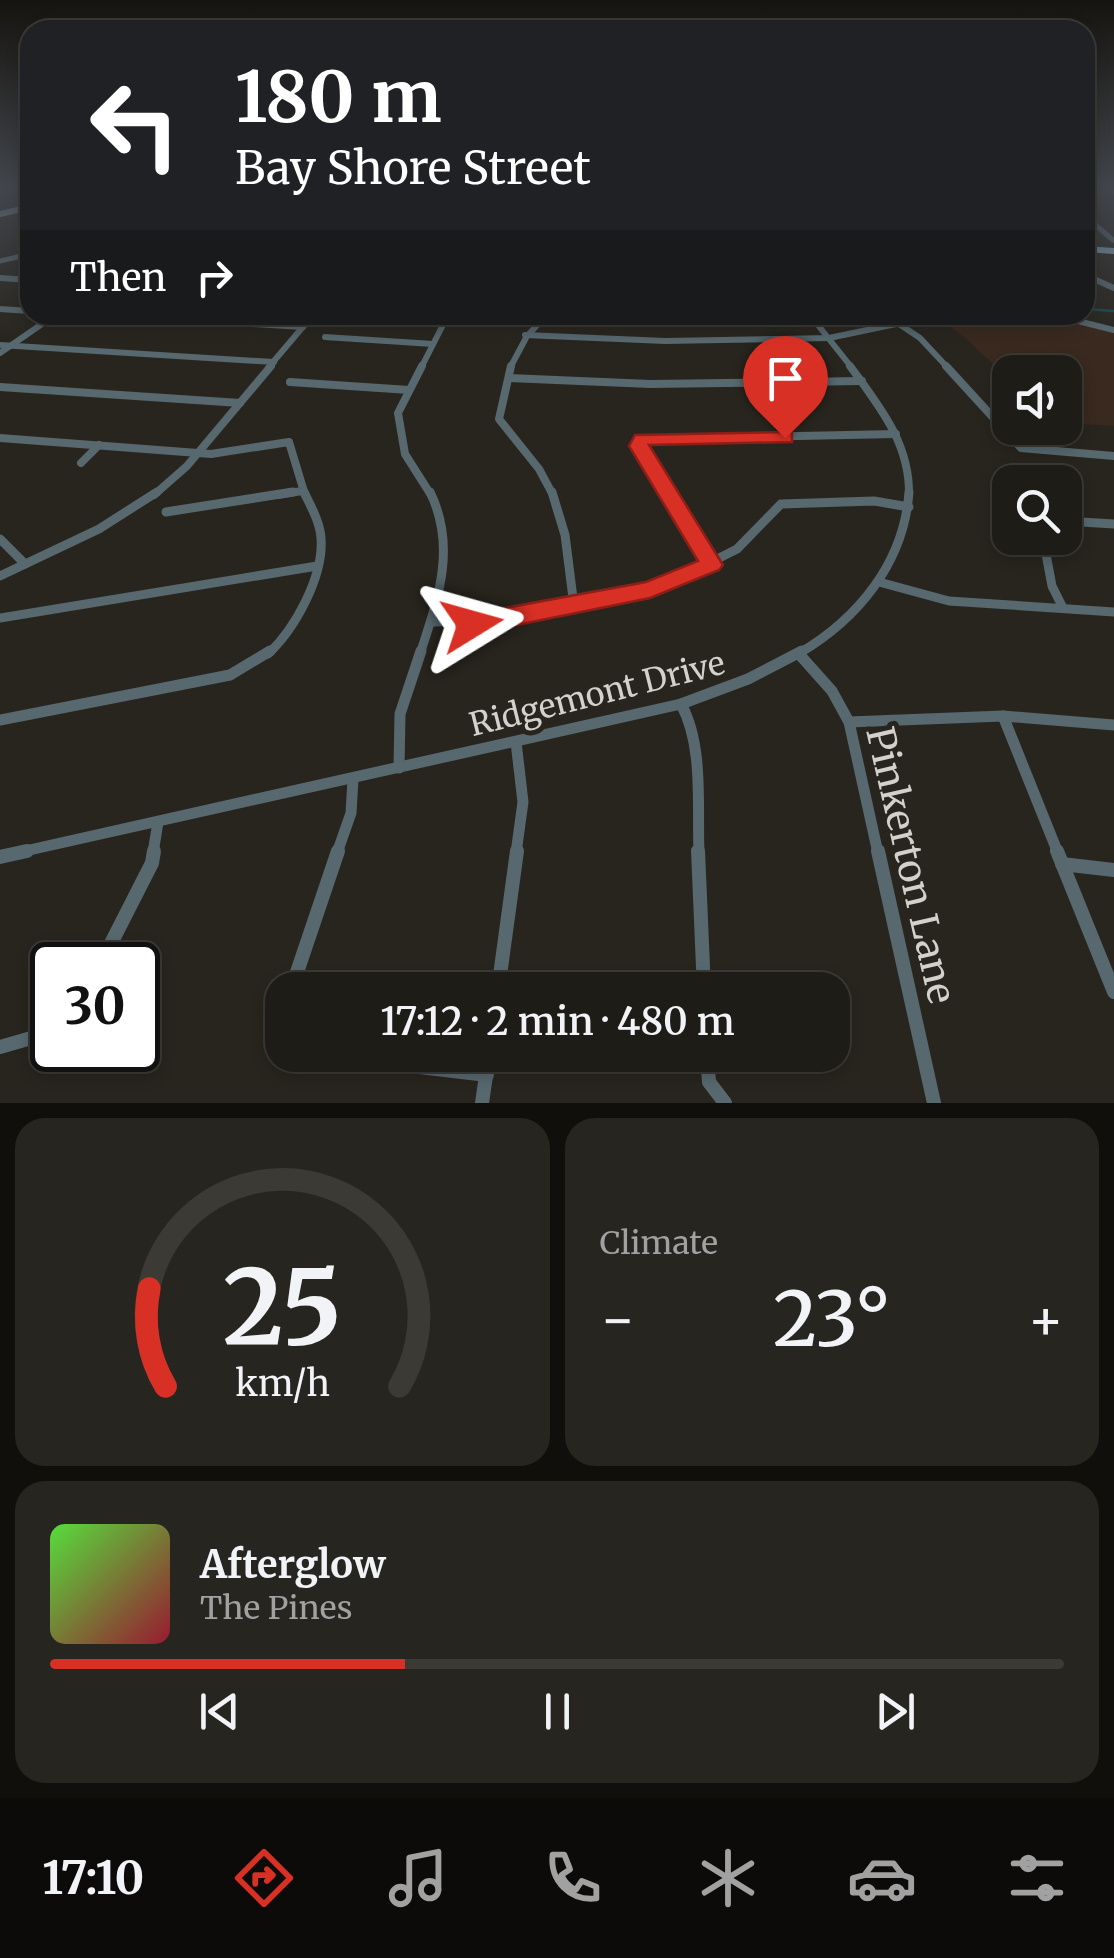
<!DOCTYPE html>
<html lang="en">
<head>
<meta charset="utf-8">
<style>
  :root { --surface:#1e1c16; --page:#26251f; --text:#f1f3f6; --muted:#a1a1a1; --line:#3c3a35; --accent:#d93025 }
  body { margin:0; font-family:Merriweather,serif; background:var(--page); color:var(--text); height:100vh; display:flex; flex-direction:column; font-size:38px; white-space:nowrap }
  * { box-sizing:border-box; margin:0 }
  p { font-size:32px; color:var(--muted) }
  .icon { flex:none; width:55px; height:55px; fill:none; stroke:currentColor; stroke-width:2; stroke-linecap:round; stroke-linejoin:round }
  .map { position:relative; height:1103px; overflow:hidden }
  .side { display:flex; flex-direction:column; gap:15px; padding:15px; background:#100f0c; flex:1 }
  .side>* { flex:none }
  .guide { position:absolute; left:20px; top:20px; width:1075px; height:305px; border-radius:30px; box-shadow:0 5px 15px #0003,0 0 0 2px var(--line); background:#202124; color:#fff; overflow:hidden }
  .fabs { position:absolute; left:992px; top:355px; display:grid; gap:20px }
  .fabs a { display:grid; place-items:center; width:90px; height:90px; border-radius:20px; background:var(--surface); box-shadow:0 5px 15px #0003,0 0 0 2px var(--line); font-size:50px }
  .speed { position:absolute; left:30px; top:942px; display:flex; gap:20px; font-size:50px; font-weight:700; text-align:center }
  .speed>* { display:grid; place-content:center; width:130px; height:130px; border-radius:50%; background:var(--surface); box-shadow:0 5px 15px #0003,0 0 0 2px var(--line); line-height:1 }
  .speed .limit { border:5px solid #111; border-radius:15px; background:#fff; color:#111 }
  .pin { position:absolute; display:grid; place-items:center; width:85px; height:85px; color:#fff; margin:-102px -42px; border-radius:50% 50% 50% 0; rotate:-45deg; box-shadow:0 0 10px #0007 }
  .pin .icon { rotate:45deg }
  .me { position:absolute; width:110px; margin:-55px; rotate:82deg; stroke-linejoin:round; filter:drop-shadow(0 0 8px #0008) }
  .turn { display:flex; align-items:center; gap:35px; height:210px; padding:0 50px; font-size:45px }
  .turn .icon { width:130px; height:130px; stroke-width:2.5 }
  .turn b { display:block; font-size:70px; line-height:85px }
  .then { display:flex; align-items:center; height:95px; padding:0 50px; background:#0003; gap:20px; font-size:38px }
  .big { font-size:75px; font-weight:600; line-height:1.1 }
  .side .card { flex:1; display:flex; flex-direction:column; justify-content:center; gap:15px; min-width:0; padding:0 35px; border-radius:30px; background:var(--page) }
  .side .dial { align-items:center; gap:0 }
  .dial svg { height:260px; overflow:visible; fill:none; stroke:var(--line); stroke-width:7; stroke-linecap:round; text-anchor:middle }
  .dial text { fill:var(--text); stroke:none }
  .song { display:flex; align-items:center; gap:30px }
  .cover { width:120px; height:120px; border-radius:15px; background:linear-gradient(135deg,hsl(110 70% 55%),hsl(350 70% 35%)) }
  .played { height:10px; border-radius:5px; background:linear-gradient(90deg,var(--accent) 35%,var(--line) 35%) }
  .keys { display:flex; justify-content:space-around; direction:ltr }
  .heat { display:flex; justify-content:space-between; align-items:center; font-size:55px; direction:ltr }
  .side .tiles { flex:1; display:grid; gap:15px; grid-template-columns:1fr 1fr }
  .card:last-child { grid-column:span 2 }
  .trip { position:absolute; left:265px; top:972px; width:585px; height:100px; border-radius:30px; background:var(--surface); box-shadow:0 5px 15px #0003,0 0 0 2px var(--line); font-weight:600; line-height:100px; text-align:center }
  .dock { display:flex; height:160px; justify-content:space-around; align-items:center; background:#0c0b09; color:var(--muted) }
  .dock .icon { width:70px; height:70px }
  .dock .current { color:var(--accent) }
  .dock b { font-size:45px; color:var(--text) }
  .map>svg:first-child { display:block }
  .education { fill:#39291f }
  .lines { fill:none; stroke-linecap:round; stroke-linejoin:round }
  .stream { stroke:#1a4b54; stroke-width:2.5 }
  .minor-far5 { stroke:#57686f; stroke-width:5 }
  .minor-far4 { stroke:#57686f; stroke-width:6 }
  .minor-far3 { stroke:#57686f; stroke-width:8 }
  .minor-far2 { stroke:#57686f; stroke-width:9 }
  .minor-far1 { stroke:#57686f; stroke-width:11 }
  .minor { stroke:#57686f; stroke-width:14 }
  .major { stroke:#86abb9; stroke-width:6 }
  .route { fill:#d93025; stroke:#8d1f18; stroke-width:2.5 }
  .labels { text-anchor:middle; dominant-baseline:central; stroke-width:10; stroke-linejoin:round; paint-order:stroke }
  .street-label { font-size:32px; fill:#d3d1cc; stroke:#28251e }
  .near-street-label { font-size:38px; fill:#d3d1cc; stroke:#28251e }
</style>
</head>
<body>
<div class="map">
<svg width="1114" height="1103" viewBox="0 0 1114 1103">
  <rect width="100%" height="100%" fill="#28251e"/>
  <polygon class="education" points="949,315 1043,315 1114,332 1114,426 1065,423 1065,372 1010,372 1010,380 964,337 937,318"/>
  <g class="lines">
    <polyline class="stream" points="1085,309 1114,311"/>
    <g class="minor-far5">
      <polyline points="1106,186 1114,192"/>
      <polyline points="1085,216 1113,240"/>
      <polyline points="0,261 30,254"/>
    </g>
    <g class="minor-far4">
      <polyline points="1085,275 1114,288"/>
      <polyline points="0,278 30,280"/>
      <polyline points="0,309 30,311"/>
      <polyline points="102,315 303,327"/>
      <polyline points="810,315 852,368"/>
      <polyline points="1054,315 1114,330"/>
      <polyline points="899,324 920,338 948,368"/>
      <polyline points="525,335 665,341 829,338 939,315"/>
      <polyline points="325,337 433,344"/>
      <polyline points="0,345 274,362"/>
      <polyline points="0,353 55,315"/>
      <polyline points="268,368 313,315"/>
      <polyline points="421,368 448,315"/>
      <polyline points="510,368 527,336 547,315"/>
    </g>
    <g class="minor-far3">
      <polyline points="422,366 398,413 405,454 431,495"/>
      <polyline points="511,366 499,419 539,469 553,495"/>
      <path d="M850,366C879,406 910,443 909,495"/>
      <polyline points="946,366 1021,448 1114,456"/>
      <polyline points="509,378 650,384 862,381"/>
      <polyline points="290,382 409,390"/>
      <polyline points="0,387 240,403"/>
      <polyline points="0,438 211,454 289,442 305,495"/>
      <polyline points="81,463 99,445"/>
      <polyline points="154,495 187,466 271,366"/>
      <polyline points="277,495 302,491"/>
      <polyline points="669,495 639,446 642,439 896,434"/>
    </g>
    <g class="minor-far2">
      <polyline points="552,492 565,535 574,606"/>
      <polyline points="667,492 711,565"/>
      <polyline points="166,512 293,492"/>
      <polyline points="1065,521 1114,524"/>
      <polyline points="1043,538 1052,586 1063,608"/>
      <polyline points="0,539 25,564"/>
      <polyline points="0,576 99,529 157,492"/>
      <polyline points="879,582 949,601 1114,612"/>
      <polyline points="0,618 317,566"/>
      <polyline points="431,622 500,621 670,583 737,549 781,504 874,501 909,507"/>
      <path d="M268,654C295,629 324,576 321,538C320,522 311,507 304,492"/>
      <path d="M420,654C438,599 457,547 430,492"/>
      <path d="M798,654C858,619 904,563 909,492"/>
    </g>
    <g class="minor-far1">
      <polyline points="799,654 832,691 849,722 878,853"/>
      <path d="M681,704C704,746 697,806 699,853"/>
      <polyline points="1003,716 1058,853"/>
      <polyline points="0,720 230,675 270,651"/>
      <polyline points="849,722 1003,716 1114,725"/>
      <polyline points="516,742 523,802 516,853"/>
      <polyline points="399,768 400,714 421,651"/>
      <polyline points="16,853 681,704 748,679 802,651"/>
      <polyline points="153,853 158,822"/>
      <polyline points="337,853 351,813 353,779"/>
    </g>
    <g class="minor">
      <polyline points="698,851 704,990"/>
      <polyline points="878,851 934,1103"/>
      <polyline points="1057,851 1114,992"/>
      <polyline points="0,857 27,851"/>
      <polyline points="1062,864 1114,870"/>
      <polyline points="100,965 152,863 154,851"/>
      <polyline points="291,990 338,851"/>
      <polyline points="498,990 517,851"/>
      <polyline points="282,1016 279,1036 282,1045"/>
      <polyline points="0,1047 52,1032"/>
      <polyline points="318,1055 487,1075"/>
      <polyline points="707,1055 709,1082 725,1103"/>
      <polyline points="482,1103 489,1055"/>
    </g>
    <g class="major">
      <polyline points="0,214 30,207"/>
      <polyline points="1085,249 1114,251"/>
    </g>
  </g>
  <linearGradient id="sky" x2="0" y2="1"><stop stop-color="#161410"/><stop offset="0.55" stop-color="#42464c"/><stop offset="1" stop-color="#42464c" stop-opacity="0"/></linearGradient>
  <rect width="1114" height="341" fill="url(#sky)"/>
  <polygon class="route" points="785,432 792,433 792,442 649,445 723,565 719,570 650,598 472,634 463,631 460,624 463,617 472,614 646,582 698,561 629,446 635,435"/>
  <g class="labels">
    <g class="street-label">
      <text transform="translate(597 694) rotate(-14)">Ridgemont Drive</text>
    </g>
    <g class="near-street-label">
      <text transform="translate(911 865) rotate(77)">Pinkerton Lane</text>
    </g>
  </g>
</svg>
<div class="fabs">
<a><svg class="icon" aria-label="sound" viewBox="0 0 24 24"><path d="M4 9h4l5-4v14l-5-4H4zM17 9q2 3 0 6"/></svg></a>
<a><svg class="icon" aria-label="search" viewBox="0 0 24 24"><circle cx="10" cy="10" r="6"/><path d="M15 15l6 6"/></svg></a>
</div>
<div class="speed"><div class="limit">30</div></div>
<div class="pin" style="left:785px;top:438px;background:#d93025"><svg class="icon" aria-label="arrive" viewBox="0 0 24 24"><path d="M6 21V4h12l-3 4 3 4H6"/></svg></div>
<svg class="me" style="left:472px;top:624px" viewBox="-20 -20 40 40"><path d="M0-17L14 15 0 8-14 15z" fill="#d93025" stroke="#fff" stroke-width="4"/></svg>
<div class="trip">17:12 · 2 min · 480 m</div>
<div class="guide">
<div class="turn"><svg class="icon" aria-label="left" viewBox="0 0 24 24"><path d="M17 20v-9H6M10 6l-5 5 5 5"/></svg><div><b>180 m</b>Bay Shore Street</div></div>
<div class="then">Then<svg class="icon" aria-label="right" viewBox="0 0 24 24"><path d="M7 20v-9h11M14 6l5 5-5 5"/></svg></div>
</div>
</div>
<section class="side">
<div class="tiles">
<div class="card dial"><svg viewBox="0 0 100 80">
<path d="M14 69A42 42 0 1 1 86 69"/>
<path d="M14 69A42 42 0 0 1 9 39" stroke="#d93025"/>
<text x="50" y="56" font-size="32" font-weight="700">25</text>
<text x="50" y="72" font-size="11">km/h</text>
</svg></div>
<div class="card"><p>Climate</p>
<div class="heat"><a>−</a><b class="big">23°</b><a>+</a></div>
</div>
<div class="card">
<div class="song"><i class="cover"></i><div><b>Afterglow</b><p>The Pines</p></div></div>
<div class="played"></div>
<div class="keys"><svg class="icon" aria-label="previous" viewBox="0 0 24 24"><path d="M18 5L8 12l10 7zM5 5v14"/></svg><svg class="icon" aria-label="pause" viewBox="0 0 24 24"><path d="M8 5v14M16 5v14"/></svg><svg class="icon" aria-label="next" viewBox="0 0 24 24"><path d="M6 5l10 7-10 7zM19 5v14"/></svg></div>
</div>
</div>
</section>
<nav class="dock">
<b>17:10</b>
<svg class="icon current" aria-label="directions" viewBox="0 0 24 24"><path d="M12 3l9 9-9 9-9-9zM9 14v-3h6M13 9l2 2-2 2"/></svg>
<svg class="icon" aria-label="music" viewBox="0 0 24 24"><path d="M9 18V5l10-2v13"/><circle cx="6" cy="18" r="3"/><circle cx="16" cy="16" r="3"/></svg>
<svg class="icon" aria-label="phone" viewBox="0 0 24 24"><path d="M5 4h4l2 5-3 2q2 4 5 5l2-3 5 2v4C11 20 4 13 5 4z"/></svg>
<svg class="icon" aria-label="climate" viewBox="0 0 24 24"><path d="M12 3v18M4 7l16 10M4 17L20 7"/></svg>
<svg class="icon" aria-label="car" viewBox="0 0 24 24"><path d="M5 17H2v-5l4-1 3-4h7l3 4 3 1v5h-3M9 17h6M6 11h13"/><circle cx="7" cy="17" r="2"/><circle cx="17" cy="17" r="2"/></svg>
<svg class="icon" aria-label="filters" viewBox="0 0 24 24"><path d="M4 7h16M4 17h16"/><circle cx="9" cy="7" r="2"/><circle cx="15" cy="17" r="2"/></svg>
</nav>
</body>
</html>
